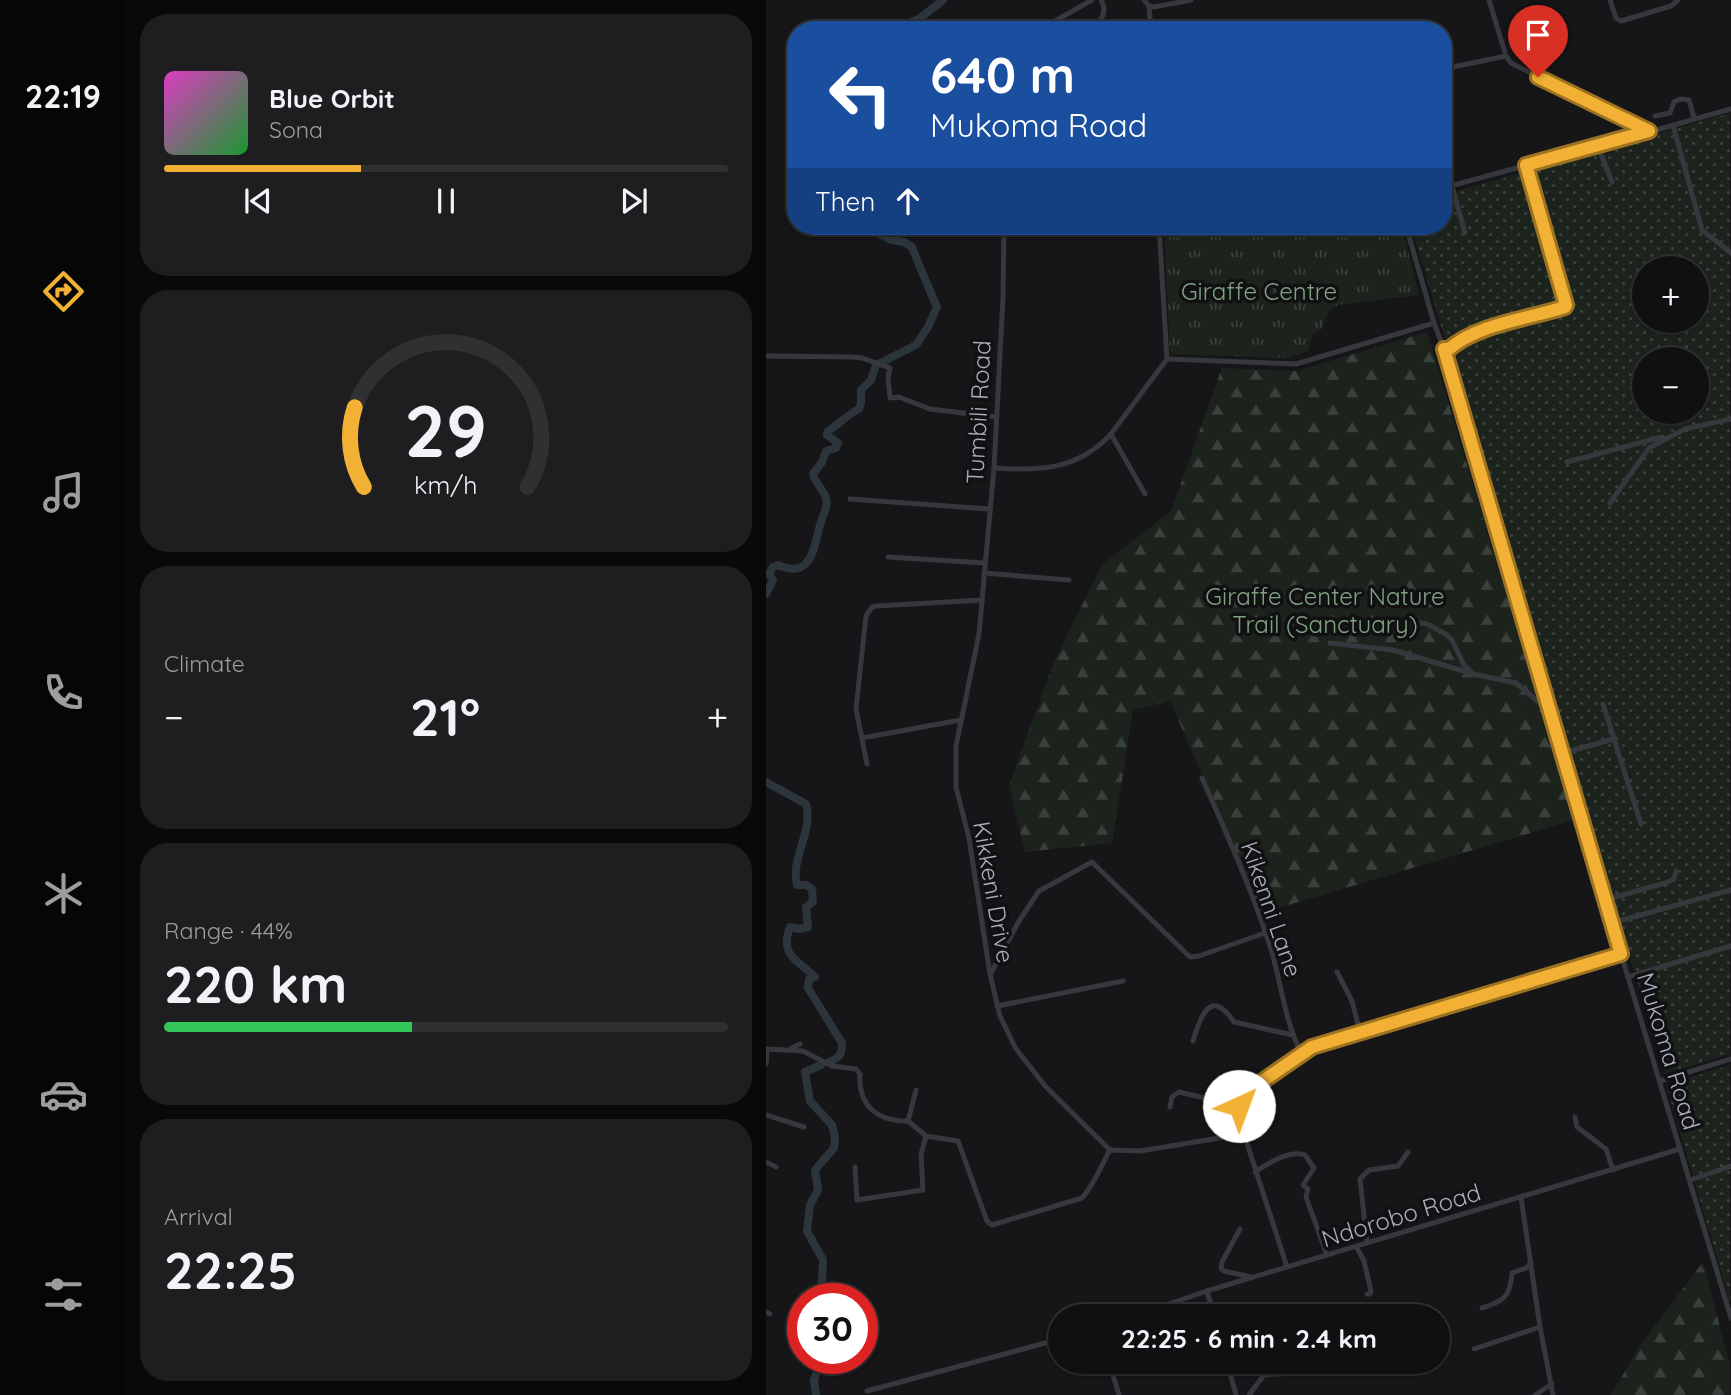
<!DOCTYPE html>
<html lang="en">
<head>
<meta charset="utf-8">
<style>
  :root { --surface:#101012; --page:#1e1e20; --text:#f1f3f6; --muted:#9c9d9f; --line:#303032; --accent:#f2b134 }
  body { margin:0; font-family:Quicksand,sans-serif; background:var(--page); color:var(--text); height:100vh; display:flex; flex-direction:column; font-size:26px; white-space:nowrap }
  * { box-sizing:border-box; margin:0 }
  p { font-size:23px; color:var(--muted) }
  .icon { flex:none; width:38px; height:38px; fill:none; stroke:currentColor; stroke-width:2; stroke-linecap:round; stroke-linejoin:round }
  .map { position:relative; flex:1; overflow:hidden }
  .details { display:flex; flex-direction:column; gap:14px; padding:14px; background:#09090a; width:640px }
  .details>* { flex:none }
  .top-card { position:absolute; left:21px; top:21px; width:665px; height:214px; border-radius:28px; box-shadow:0 2px 5px #0004,0 0 0 2px var(--line); background:#1a4fa0; color:#fff; overflow:hidden }
  .fabs { position:absolute; left:866px; top:256px; display:grid; gap:14px }
  .fabs a { display:grid; place-items:center; width:77px; height:77px; border-radius:50%; background:var(--surface); box-shadow:0 2px 5px #0004,0 0 0 2px var(--line); font-size:35px }
  .speed { position:absolute; left:21px; top:1283px; display:flex; gap:14px; font-size:35px; font-weight:700; text-align:center }
  .speed>* { display:grid; place-content:center; width:91px; height:91px; border-radius:50%; background:var(--surface); box-shadow:0 2px 5px #0004,0 0 0 2px var(--line); line-height:1 }
  .speed .limit { border:10px solid #d22; background:#fff; color:#111 }
  .pin { position:absolute; display:grid; place-items:center; width:60px; height:60px; color:#fff; margin:-72px -30px; border-radius:50% 50% 50% 0; rotate:-45deg; box-shadow:0 0 7px #0007 }
  .pin .icon { rotate:45deg }
  .me { position:absolute; width:77px; margin:-38px; rotate:43deg; stroke-linejoin:round; filter:drop-shadow(0 0 5px #0008) }
  .turn { display:flex; align-items:center; gap:24px; height:147px; padding:0 28px; font-size:32px }
  .turn .icon { width:91px; height:91px; stroke-width:2.5 }
  .turn b { display:block; font-size:49px; line-height:60px }
  .then { display:flex; align-items:center; height:66px; padding:0 28px; background:#0003; gap:14px; font-size:26px }
  .big { font-size:52px; font-weight:800; line-height:1.1 }
  .details .card { flex:1; display:flex; flex-direction:column; justify-content:center; gap:10px; min-width:0; padding:0 24px; border-radius:28px; background:var(--page) }
  .details .dial { align-items:center; gap:0 }
  .dial svg { height:182px; overflow:visible; fill:none; stroke:var(--line); stroke-width:7; stroke-linecap:round; text-anchor:middle }
  .dial text { fill:var(--text); stroke:none }
  .song { display:flex; align-items:center; gap:21px }
  .cover { width:84px; height:84px; border-radius:10px; background:linear-gradient(135deg,hsl(310 70% 55%),hsl(130 70% 35%)) }
  .played { height:7px; border-radius:4px; background:linear-gradient(90deg,var(--accent) 35%,var(--line) 35%) }
  .keys { display:flex; justify-content:space-around; direction:ltr }
  .heat { display:flex; justify-content:space-between; align-items:center; font-size:38px; direction:ltr }
  .charge { height:10px; border-radius:5px; background:linear-gradient(90deg,#34c759 44%,var(--line) 0) }
  .trip { position:absolute; left:282px; top:1304px; width:402px; height:70px; border-radius:35px; background:var(--surface); box-shadow:0 2px 5px #0004,0 0 0 2px var(--line); font-weight:800; line-height:70px; text-align:center }
  main { display:flex; flex:1; min-height:0 }
  .tab-bar { display:flex; flex-direction:column; width:126px; justify-content:space-around; align-items:center; background:#060607; color:var(--muted) }
  .tab-bar .icon { width:49px; height:49px }
  .tab-bar .on { color:var(--accent) }
  .tab-bar b { font-size:32px; color:var(--text) }
  .map>svg:first-child { display:block }
  .forest { fill:url(#forest-firs) }
  .park { fill:url(#park-tufts) }
  .garden { fill:url(#garden-dots); fill-rule:evenodd }
  .lines { fill:none; stroke-linecap:round; stroke-linejoin:round }
  .river { stroke:#2c353c; stroke-width:8 }
  .minor { stroke:#37383d; stroke-width:5 }
  .route-casing { stroke:#9d7322; stroke-width:18 }
  .route { stroke:#f2b134; stroke-width:12 }
  .labels { text-anchor:middle; dominant-baseline:central; stroke-width:7; stroke-linejoin:round; paint-order:stroke }
  .park-label { font-size:24px; fill:#7fa381; stroke:#111113 }
  .street-label { font-size:24px; fill:#a8adb8; stroke:#111113 }
</style>
</head>
<body>
<main>
<nav class="tab-bar">
<b>22:19</b>
<svg class="icon on" aria-label="directions" viewBox="0 0 24 24"><path d="M12 3l9 9-9 9-9-9zM9 14v-3h6M13 9l2 2-2 2"/></svg>
<svg class="icon" aria-label="music" viewBox="0 0 24 24"><path d="M9 18V5l10-2v13"/><circle cx="6" cy="18" r="3"/><circle cx="16" cy="16" r="3"/></svg>
<svg class="icon" aria-label="phone" viewBox="0 0 24 24"><path d="M5 4h4l2 5-3 2q2 4 5 5l2-3 5 2v4C11 20 4 13 5 4z"/></svg>
<svg class="icon" aria-label="climate" viewBox="0 0 24 24"><path d="M12 3v18M4 7l16 10M4 17L20 7"/></svg>
<svg class="icon" aria-label="car" viewBox="0 0 24 24"><path d="M5 17H2v-5l4-1 3-4h7l3 4 3 1v5h-3M9 17h6M6 11h13"/><circle cx="7" cy="17" r="2"/><circle cx="17" cy="17" r="2"/></svg>
<svg class="icon" aria-label="filters" viewBox="0 0 24 24"><path d="M4 7h16M4 17h16"/><circle cx="9" cy="7" r="2"/><circle cx="15" cy="17" r="2"/></svg>
</nav>
<section class="details">
<div class="card">
<div class="song"><i class="cover"></i><div><b>Blue Orbit</b><p>Sona</p></div></div>
<div class="played"></div>
<div class="keys"><svg class="icon" aria-label="previous" viewBox="0 0 24 24"><path d="M18 5L8 12l10 7zM5 5v14"/></svg><svg class="icon" aria-label="pause" viewBox="0 0 24 24"><path d="M8 5v14M16 5v14"/></svg><svg class="icon" aria-label="next" viewBox="0 0 24 24"><path d="M6 5l10 7-10 7zM19 5v14"/></svg></div>
</div>
<div class="card dial"><svg viewBox="0 0 100 80">
<path d="M14 69A42 42 0 1 1 86 69"/>
<path d="M14 69A42 42 0 0 1 10 34" stroke="#f2b134"/>
<text x="50" y="56" font-size="32" font-weight="700">29</text>
<text x="50" y="72" font-size="11">km/h</text>
</svg></div>
<div class="card"><p>Climate</p>
<div class="heat"><a>−</a><b class="big">21°</b><a>+</a></div>
</div>
<div class="card"><p>Range · 44%</p><b class="big">220 km</b><div class="charge"></div></div>
<div class="card"><p>Arrival</p><b class="big">22:25</b></div>
</section>
<div class="map">
<svg width="965" height="1395" viewBox="0 0 965 1395">
  <defs>
    <pattern id="forest-firs" width="22" height="20" patternUnits="userSpaceOnUse" patternTransform="scale(1.75)"><rect width="22" height="20" fill="#1c231d"/><path d="M5 1l3.5 6h-7zM16 11l3.5 6h-7z" fill="#3a403c"/></pattern>
    <pattern id="park-tufts" width="24" height="20" patternUnits="userSpaceOnUse" patternTransform="scale(1.75)"><rect width="24" height="20" fill="#1c231d"/><path d="M3 7l-1-3M5 7V3M7 7l1-3M15 17l-1-3M17 17v-4M19 17l1-3" fill="none" stroke="#3a403c"/></pattern>
    <pattern id="garden-dots" width="8" height="8" patternUnits="userSpaceOnUse" patternTransform="scale(1.75)"><rect width="8" height="8" fill="#1c231d"/><path d="M2 2h.1M6 6h.1" fill="none" stroke="#3a403c" stroke-width="1.8" stroke-linecap="round"/></pattern>
  </defs>
  <rect width="100%" height="100%" fill="#161618"/>
  <g class="forest">
    <polygon points="661,332 808,820 496,913 404,701 367,710 346,843 259,852 243,785 288,662 336,565 405,511 456,368 531,371"/>
    <polygon points="937,1262 964,1365 964,1395 845,1395 875,1344"/>
  </g>
  <polygon class="park" points="398,226 636,226 653,295 572,305 562,312 556,329 546,335 542,351 521,358 404,354"/>
  <g class="garden">
    <path d="M964,113V1054L899,1074L645,226H677V195ZM878,268H931V320H878ZM878,359H931V411H878Z"/>
    <polygon points="964,1065 964,1302 900,1085"/>
  </g>
  <g class="lines">
    <g class="river">
      <polyline points="126,30 153,19 177,0"/>
      <path d="M0,594L7,580L3,574L7,567L12,565C46,580 48,547 54,525C56,516 63,507 60,498C57,489 49,483 47,474L56,462L60,451L70,448L72,443L61,435L62,431C73,424 81,415 93,409L95,403V390L105,380L110,365L150,345L162,327L171,307C162,286 154,268 146,247L138,242L125,240L99,226"/>
      <path d="M0,782L40,804C48,831 24,858 31,885H40L46,889L47,902L40,907L42,927L34,929L24,927C13,956 32,960 49,977L43,979L42,988L76,1043C76,1055 74,1057 63,1062"/>
      <polyline points="55,1298 57,1260 41,1231 44,1205 52,1190 49,1170 68,1148 69,1137 66,1125 44,1101 39,1072 55,1065"/>
      <polyline points="50,1395 48,1380 56,1358"/>
    </g>
    <g class="minor">
      <polyline points="378,0 383,6 388,7 425,0"/>
      <polyline points="723,0 740,56 745,63 883,132 965,109"/>
      <polyline points="844,0 850,18 855,21 905,6 912,0"/>
      <polyline points="383,6 385,30"/>
      <polyline points="273,30 326,0"/>
      <path d="M328,30C335,19 342,12 335,0"/>
      <polyline points="677,69 740,56"/>
      <polyline points="889,116 904,113 908,102 914,99 923,100 928,118"/>
      <polyline points="907,125 936,230 965,253"/>
      <polyline points="832,146 846,182"/>
      <polyline points="686,186 699,233"/>
      <polyline points="677,188 883,132"/>
      <polyline points="238,226 237,298 228,468 213,634 190,746 190,787 203,838 224,974 234,1016 250,1049 280,1087 344,1150"/>
      <polyline points="393,226 401,359"/>
      <polyline points="640,226 668,323 678,349 683,349 691,342 749,319 765,318 799,308 801,305 798,293 760,165"/>
      <polyline points="678,349 855,954 965,1318"/>
      <polyline points="0,356 87,357 96,358 124,368 122,377 124,398 133,397 164,409 230,417"/>
      <polyline points="401,359 530,364 668,323"/>
      <polyline points="345,434 379,494"/>
      <polyline points="801,462 896,437"/>
      <path d="M228,468C274,471 312,470 345,434L401,359"/>
      <polyline points="84,499 223,509"/>
      <polyline points="844,503 883,448 919,429 965,419"/>
      <polyline points="122,557 218,563"/>
      <polyline points="218,573 303,580"/>
      <polyline points="643,621 661,624 681,635 686,640 698,665 707,674 750,683 782,710"/>
      <polyline points="564,643 627,650 704,673"/>
      <polyline points="837,704 875,824"/>
      <polyline points="96,738 195,720"/>
      <polyline points="797,753 848,739"/>
      <polyline points="101,764 90,709 100,616 106,607 111,606 216,600"/>
      <path d="M436,778C461,835 486,890 505,949C515,983 519,1021 535,1053"/>
      <polyline points="839,900 899,883 908,879 910,871"/>
      <polyline points="846,923 965,890"/>
      <polyline points="571,972 586,1001 594,1032"/>
      <polyline points="225,973 253,921 273,891 326,862 424,957 433,956 499,933"/>
      <polyline points="862,977 965,946"/>
      <polyline points="231,1006 357,981"/>
      <path d="M427,1041C434,1018 444,986 468,1022L527,1035"/>
      <polyline points="24,1049 34,1044"/>
      <path d="M0,1064L1,1049L37,1051L66,1066L90,1069L94,1074C92,1106 111,1121 142,1121"/>
      <polyline points="894,1081 965,1059"/>
      <polyline points="494,1082 497,1105"/>
      <path d="M150,1090L142,1121L160,1136L192,1141L221,1221L226,1225L316,1198C328,1185 335,1166 344,1150"/>
      <polyline points="404,1107 406,1097 413,1092 473,1106"/>
      <polyline points="0,1115 38,1127"/>
      <polyline points="809,1117 811,1127 840,1149 847,1170"/>
      <polyline points="344,1150 374,1151 478,1134"/>
      <polyline points="0,1162 10,1167"/>
      <polyline points="89,1167 91,1200 157,1190 155,1155 160,1136"/>
      <path d="M489,1172C502,1163 524,1150 539,1155L548,1168L537,1185L542,1189L540,1197L561,1255"/>
      <polyline points="924,1180 965,1166"/>
      <polyline points="755,1197 774,1327 787,1395"/>
      <polyline points="474,1229 456,1262 455,1268 458,1271 485,1277"/>
      <polyline points="601,1243 594,1179 603,1170 632,1166 642,1152"/>
      <polyline points="590,1246 598,1261 605,1291 604,1294 601,1294"/>
      <polyline points="521,1267 478,1134 473,1106 473,1100 478,1094 535,1053 559,1043 855,954"/>
      <polyline points="441,1291 448,1316"/>
      <path d="M716,1308C738,1301 744,1297 746,1273L760,1268L765,1263"/>
      <polyline points="0,1312 4,1314"/>
      <polyline points="367,1316 441,1291 914,1149"/>
      <polyline points="581,1316 593,1311 601,1316"/>
      <polyline points="708,1349 774,1327"/>
      <polyline points="343,1362 353,1395"/>
      <polyline points="461,1362 470,1395"/>
      <polyline points="101,1391 294,1339"/>
      <polyline points="483,1395 498,1375 525,1373 547,1362"/>
      <polyline points="769,1395 786,1384"/>
    </g>
  </g>
  <g class="lines">
    <g class="route-casing">
      <path id="route" d="M473,1106V1100L478,1094L546,1047L855,954L678,349H683C712,324 762,319 799,307L800,305L760,165L883,131L772,77"/>
    </g>
    <use href="#route" class="route"/>
  </g>
  <g class="labels">
    <g class="park-label">
      <text x="493" y="291">Giraffe Centre</text>
      <text x="559" y="596">Giraffe Center Nature<tspan x="559" dy="28">Trail (Sanctuary)</tspan></text>
    </g>
    <g class="street-label">
      <text transform="translate(212 412) rotate(-87)">Tumbili Road</text>
      <text transform="translate(228 892) rotate(80)">Kikkeni Drive</text>
      <text transform="translate(506 909) rotate(71)">Kikenni Lane</text>
      <text transform="translate(903 1051) rotate(73)">Mukoma Road</text>
      <text transform="translate(635 1215) rotate(-17)">Ndorobo Road</text>
    </g>
  </g>
</svg>
<div class="fabs">
<a>+</a>
<a>−</a>
</div>
<div class="speed"><div class="limit">30</div></div>
<div class="pin" style="left:772px;top:77px;background:#d93025"><svg class="icon" aria-label="arrive" viewBox="0 0 24 24"><path d="M6 21V4h12l-3 4 3 4H6"/></svg></div>
<svg class="me" style="left:473px;top:1106px" viewBox="-20 -20 40 40"><circle r="19" fill="#fff"/><path d="M0-13L10 11 0 6-10 11z" fill="#f2b134"/></svg>
<div class="trip">22:25 · 6 min · 2.4 km</div>
<div class="top-card">
<div class="turn"><svg class="icon" aria-label="left" viewBox="0 0 24 24"><path d="M17 20v-9H6M10 6l-5 5 5 5"/></svg><div><b>640 m</b>Mukoma Road</div></div>
<div class="then">Then<svg class="icon" aria-label="ahead" viewBox="0 0 24 24"><path d="M12 20V5M6 11l6-6 6 6"/></svg></div>
</div>
</div>
</main>
</body>
</html>
